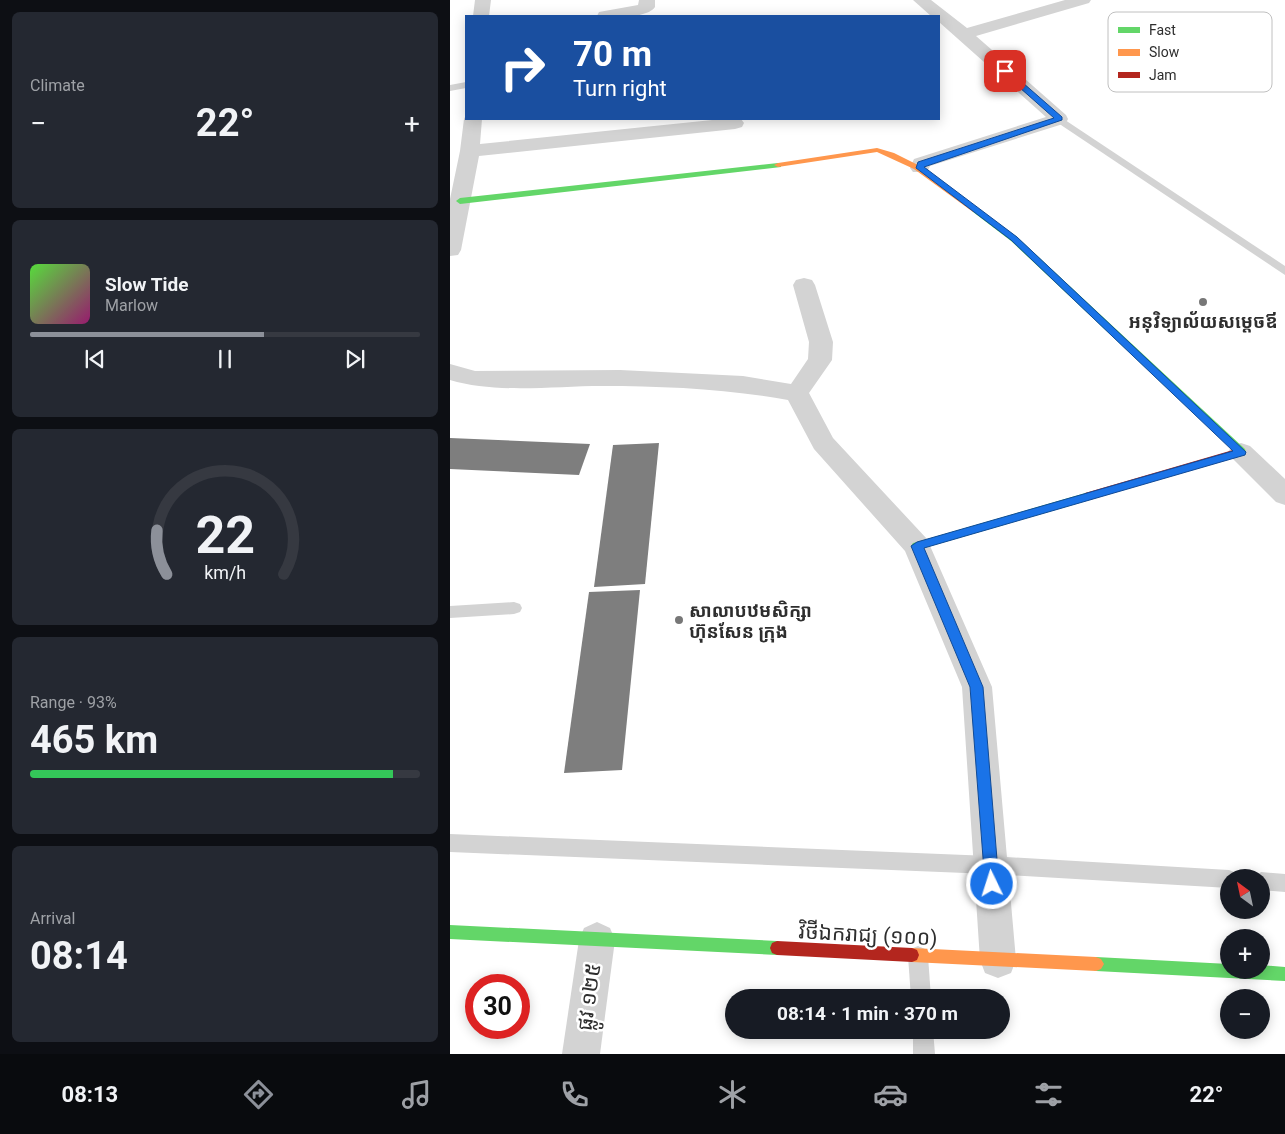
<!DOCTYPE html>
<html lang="en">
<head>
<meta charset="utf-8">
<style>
  :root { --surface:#171b24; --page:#242831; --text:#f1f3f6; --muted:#9ea1a6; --line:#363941; --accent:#8c9099 }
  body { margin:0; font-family:Roboto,"Noto Sans Khmer",sans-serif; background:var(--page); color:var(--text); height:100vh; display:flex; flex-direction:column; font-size:19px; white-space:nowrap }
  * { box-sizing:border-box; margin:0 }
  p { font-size:16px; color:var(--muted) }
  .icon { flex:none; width:28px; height:28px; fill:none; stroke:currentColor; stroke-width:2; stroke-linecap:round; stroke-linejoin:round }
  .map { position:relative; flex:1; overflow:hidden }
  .details { display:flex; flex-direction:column; gap:12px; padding:12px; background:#0d0f14; width:450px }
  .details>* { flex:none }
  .banner { position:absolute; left:15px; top:15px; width:475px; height:105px; border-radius:0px; box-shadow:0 2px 12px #0003; background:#1a4fa0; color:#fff; overflow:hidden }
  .needle { width:32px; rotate:327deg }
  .tools { position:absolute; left:770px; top:869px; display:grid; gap:10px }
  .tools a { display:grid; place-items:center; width:50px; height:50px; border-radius:50%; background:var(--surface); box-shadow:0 2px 12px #0003; font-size:25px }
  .speed { position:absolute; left:15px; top:974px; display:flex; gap:10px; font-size:25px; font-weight:700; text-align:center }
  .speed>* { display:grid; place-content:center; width:65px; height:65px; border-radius:50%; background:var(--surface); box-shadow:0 2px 12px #0003; line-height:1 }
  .speed .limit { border:8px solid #d22; background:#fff; color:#111 }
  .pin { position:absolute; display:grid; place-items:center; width:42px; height:42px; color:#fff; margin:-21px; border-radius:10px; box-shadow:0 2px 8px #0006 }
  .me { position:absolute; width:55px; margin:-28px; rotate:356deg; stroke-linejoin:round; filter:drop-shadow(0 0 4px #0008) }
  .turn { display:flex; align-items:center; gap:18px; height:105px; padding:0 25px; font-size:22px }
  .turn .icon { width:65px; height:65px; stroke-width:2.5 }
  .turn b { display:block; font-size:35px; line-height:42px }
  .big { font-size:38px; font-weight:700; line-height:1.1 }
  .details .card { flex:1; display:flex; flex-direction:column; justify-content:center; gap:8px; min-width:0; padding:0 18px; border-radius:8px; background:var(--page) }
  .details .dial { align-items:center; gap:0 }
  .dial svg { height:130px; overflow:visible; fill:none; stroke:var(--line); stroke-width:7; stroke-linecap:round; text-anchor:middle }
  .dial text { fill:var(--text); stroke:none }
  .song { display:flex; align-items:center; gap:15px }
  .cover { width:60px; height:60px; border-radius:8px; background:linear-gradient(135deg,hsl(110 70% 55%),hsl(320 70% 35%)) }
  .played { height:5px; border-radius:2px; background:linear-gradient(90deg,var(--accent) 60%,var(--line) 60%) }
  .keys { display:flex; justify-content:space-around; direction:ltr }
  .heat { display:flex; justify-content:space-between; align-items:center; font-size:28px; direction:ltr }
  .charge { height:8px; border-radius:4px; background:linear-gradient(90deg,#34c759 93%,var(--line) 0) }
  .trip { position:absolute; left:275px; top:989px; width:285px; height:50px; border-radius:25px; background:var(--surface); box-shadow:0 2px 12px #0003; font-weight:700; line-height:50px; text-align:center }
  .tab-bar { display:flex; height:80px; justify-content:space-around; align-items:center; background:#090b0e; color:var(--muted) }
  .tab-bar .icon { width:35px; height:35px }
  .tab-bar .on { color:var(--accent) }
  .tab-bar b { font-size:22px; color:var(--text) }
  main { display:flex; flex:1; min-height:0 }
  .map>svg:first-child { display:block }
  .building { fill:#7e7e7e }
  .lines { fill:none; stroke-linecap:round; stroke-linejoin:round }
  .lane { fill:#d3d3d3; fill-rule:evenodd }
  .street { fill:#d3d3d3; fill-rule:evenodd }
  .fast { fill:#63d668; fill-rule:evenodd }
  .slow { fill:#ff974d; fill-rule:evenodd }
  .jam { fill:#b3261e; fill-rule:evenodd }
  .route { fill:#1a73e8; stroke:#114b97 }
  .poi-dot { fill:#777; stroke:#fff; stroke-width:2 }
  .labels { text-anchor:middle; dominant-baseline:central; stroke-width:5; stroke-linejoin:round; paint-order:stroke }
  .poi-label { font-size:18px; font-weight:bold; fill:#2e2e2e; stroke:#fff }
  .near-street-label { font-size:21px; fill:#2e2e2e; stroke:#fff }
  .key { fill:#fff; stroke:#c0c0c0; stroke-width:1 }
  .key-label { font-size:14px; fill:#2e2e2e }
</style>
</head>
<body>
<main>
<section class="details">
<div class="card"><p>Climate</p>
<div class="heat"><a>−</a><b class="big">22°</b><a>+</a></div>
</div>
<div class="card">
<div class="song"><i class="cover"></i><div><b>Slow Tide</b><p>Marlow</p></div></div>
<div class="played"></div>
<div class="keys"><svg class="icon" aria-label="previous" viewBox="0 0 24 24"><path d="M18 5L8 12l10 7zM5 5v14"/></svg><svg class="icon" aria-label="pause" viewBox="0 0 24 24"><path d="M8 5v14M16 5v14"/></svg><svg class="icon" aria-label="next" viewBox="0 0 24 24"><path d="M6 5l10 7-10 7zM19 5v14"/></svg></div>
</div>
<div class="card dial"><svg viewBox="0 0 100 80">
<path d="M14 69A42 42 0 1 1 86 69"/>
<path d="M14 69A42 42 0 0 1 8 42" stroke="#8c9099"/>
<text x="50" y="56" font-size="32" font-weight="700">22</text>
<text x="50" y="72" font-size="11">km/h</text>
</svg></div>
<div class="card"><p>Range · 93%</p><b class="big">465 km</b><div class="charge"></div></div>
<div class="card"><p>Arrival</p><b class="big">08:14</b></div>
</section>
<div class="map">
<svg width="835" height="1054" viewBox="0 0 835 1054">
  <rect width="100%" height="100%" fill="#fff"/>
  <g class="building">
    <polygon points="0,438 140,444 129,475 0,469"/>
    <polygon points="209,443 195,584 144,587 163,445"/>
    <polygon points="190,590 172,770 114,773 139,592"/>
  </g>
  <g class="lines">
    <g class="lane">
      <polygon points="16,82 16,88 0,91 0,85"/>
      <polygon points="609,116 835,266 835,275 605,121 605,117"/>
      <polygon points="64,602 70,604 72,608 70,612 64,614 0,618 0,606"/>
      <polygon points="0,834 540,856 779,870 786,873 788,878 779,878 779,888 540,874 0,852"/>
      <polygon points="811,872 835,874 835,892 811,890 811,878 803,878"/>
      <polygon points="468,946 475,949 478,956 481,998 461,998 458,956 461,949"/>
      <polygon points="463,1030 483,1030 485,1054 463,1054"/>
    </g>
    <g class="street">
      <polygon points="25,0 41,0 39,16 23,16"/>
      <path d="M189,0H205V7C197,19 161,17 147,16L149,12L188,5Z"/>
      <polygon points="463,0 481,0 517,28 615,0 641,0 639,3 526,36 616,115 618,119 616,123 480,166 477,172 463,172 460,168 464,159 596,117 489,22 489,16 481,16"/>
      <polygon points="16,115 16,119 32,119 30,144 272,119 291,119 294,123 292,127 285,129 29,156 11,250 8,255 0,256 0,199 10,151 14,119"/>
      <path d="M354,278L362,280L365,285L383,342L382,360L359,393L383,438L477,539L542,687L566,960L561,973L548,978L535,973L530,960L512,687L455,551L364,449L338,400C277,389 214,386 152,386C104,386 46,394 0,380V364L25,371L170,370L293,376L341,384L358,359L359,342L343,285L346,280Z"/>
      <polygon points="791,443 800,446 835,479 835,505 826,502 782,458 778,452 782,446"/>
      <polygon points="147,922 160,928 165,940 150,1054 112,1054 129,940 134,928"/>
    </g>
    <g class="fast">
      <polygon points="328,163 331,163 331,167 10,204 6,201 10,198"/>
      <polygon points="526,207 567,237 795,449 796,452 795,455 783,458 779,457 778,454 783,450 561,241 523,212 522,210"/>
      <polygon points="639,492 644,496 643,499 467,550 463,549 461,546 463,543 467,542"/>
      <polygon points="0,925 327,941 332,943 334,948 332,953 327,955 0,939"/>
      <polygon points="646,957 779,964 779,970 811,970 811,965 835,967 835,981 646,971 641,969 638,964 641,959"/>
    </g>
    <g class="slow">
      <polygon points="427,148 444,153 470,166 530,210 529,212 523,212 464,169 427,152 328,167 324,165 328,163"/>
      <polygon points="462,948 646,957 651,959 654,964 651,969 646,971 462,962 457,960 455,955 457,950"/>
    </g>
    <g class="jam">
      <polygon points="783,450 788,454 787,457 639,500 634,496 635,493"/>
      <polygon points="327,941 462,948 467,950 469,955 467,960 462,962 327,955 322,953 320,948 322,943"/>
    </g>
  </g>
  <polygon class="route" points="552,69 557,69 612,117 612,120 474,167 567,237 796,452 795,455 474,548 533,687 549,884 547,889 542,891 537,889 535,884 520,687 461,546 467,542 783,451 561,240 466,168 468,162 604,118 552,72"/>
  <g class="poi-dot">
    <circle cx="753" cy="302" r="5"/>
    <circle cx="229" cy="620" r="5"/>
  </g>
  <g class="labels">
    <g class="poi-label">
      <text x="753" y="321">អនុវិទ្យាល័យសម្តេចឪ</text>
      <text x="239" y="610" text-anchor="start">សាលាបឋមសិក្សា<tspan x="239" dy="21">ហ៊ុនសែន ក្រុង</tspan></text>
    </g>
    <g class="near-street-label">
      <text transform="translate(418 935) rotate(3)">វិថីឯករាជ្យ (១០០)</text>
      <text transform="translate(139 997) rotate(-82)">ផ្លូវ ១២៥</text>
    </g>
  </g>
  <rect x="658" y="12" width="164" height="80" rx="8" class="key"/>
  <rect x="668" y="27" width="22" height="6" fill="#63d668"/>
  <rect x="668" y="49" width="22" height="7" fill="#ff974d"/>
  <rect x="668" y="72" width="22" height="6" fill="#b3261e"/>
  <g class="key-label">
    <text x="699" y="35">Fast</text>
    <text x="699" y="57">Slow</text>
    <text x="699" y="80">Jam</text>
  </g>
</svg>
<div class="tools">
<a><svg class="needle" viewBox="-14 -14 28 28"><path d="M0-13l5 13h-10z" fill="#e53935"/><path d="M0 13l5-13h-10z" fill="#9ea1a6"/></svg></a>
<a>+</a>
<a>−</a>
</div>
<div class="speed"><div class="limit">30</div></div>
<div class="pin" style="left:555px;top:71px;background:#d93025"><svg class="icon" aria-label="arrive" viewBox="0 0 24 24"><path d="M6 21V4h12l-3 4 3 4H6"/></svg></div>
<svg class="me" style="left:542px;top:884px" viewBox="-20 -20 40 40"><circle r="17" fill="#1a73e8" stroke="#fff" stroke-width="3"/><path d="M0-11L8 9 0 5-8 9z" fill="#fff"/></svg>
<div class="trip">08:14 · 1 min · 370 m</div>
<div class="banner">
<div class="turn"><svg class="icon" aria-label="right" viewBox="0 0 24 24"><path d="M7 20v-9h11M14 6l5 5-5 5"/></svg><div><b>70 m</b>Turn right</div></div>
</div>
</div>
</main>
<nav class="tab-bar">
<b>08:13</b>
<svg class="icon on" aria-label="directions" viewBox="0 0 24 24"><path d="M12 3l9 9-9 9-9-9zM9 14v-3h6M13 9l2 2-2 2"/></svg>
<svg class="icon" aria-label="music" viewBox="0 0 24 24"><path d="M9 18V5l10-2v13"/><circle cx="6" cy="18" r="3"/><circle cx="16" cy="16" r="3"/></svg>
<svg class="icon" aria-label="phone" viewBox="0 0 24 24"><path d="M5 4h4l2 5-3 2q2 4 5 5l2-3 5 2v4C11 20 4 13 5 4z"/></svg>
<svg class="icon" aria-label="climate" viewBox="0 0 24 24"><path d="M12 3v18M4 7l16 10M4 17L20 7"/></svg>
<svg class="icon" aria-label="car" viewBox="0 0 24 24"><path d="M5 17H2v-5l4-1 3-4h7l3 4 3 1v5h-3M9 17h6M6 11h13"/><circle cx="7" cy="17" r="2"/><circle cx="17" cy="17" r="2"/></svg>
<svg class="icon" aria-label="filters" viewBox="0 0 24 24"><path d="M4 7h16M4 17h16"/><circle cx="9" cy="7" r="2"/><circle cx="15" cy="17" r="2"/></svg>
<b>22°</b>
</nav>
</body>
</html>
